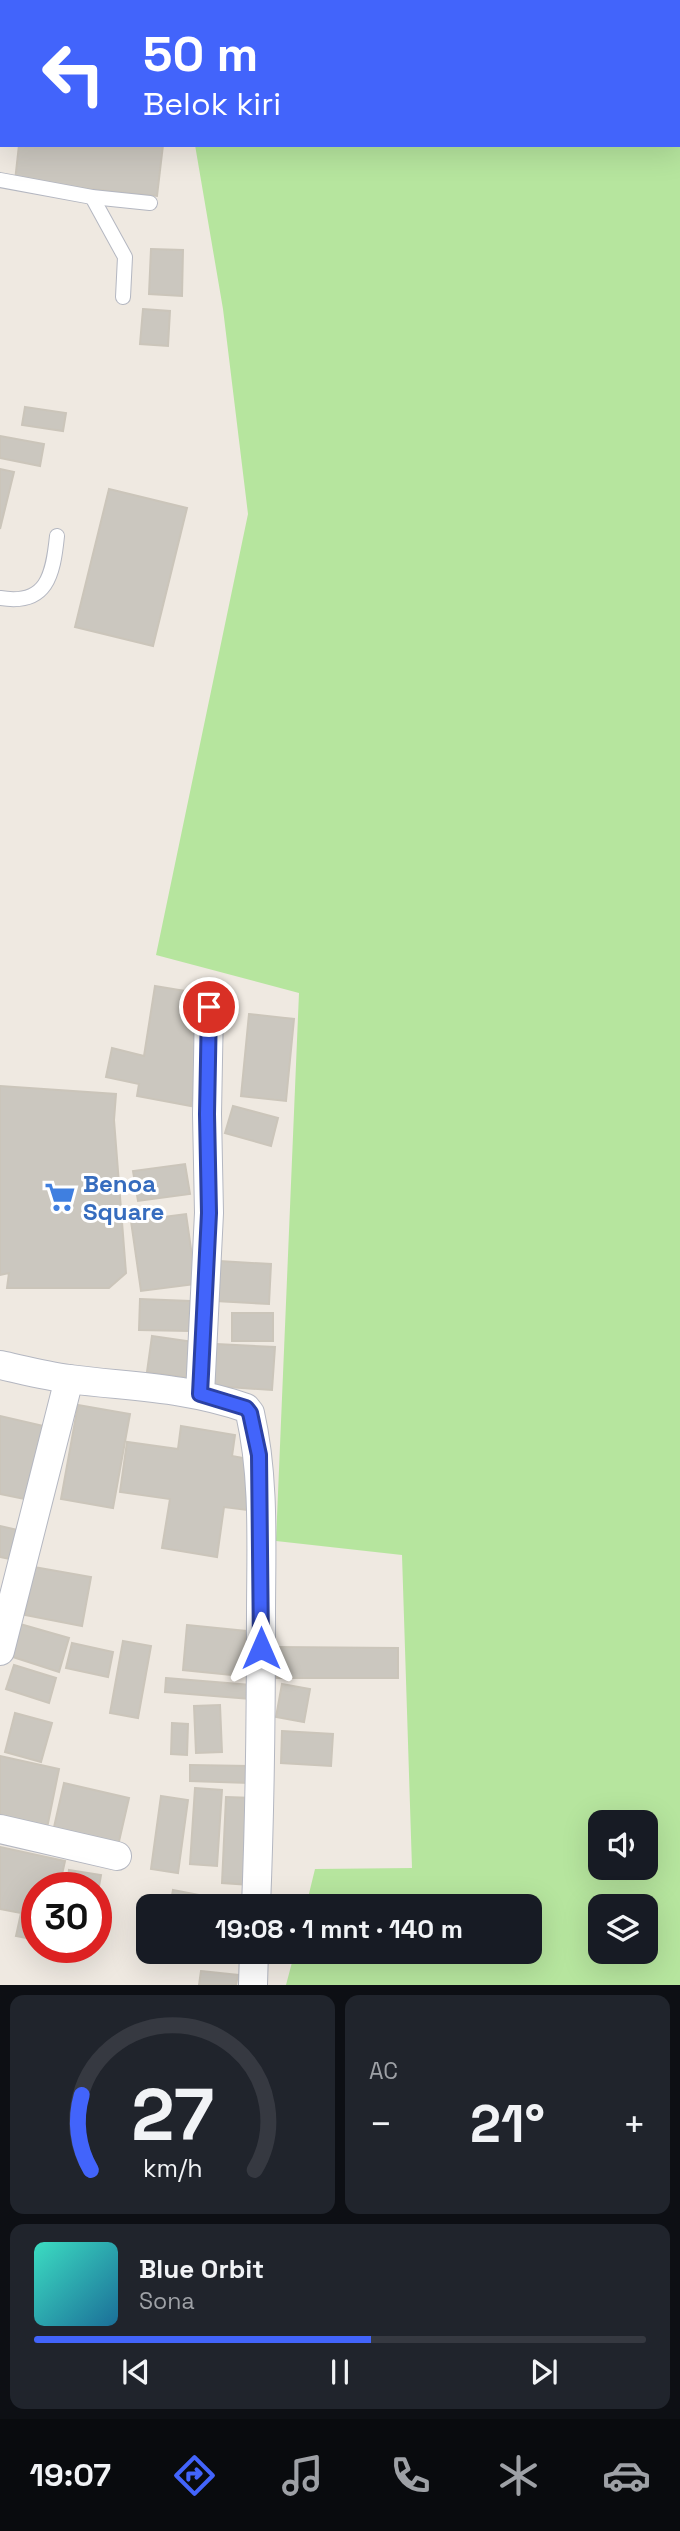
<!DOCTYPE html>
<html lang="id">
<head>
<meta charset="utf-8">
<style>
  :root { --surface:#171b24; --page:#20242c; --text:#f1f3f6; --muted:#9ea1a6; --line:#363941; --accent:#4264fb }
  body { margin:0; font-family:"Space Grotesk",sans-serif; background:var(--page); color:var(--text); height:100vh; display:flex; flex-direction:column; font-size:26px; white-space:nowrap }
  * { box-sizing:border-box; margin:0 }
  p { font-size:23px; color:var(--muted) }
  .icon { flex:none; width:38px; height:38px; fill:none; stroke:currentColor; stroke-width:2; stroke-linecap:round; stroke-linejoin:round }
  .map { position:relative; height:1985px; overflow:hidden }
  .sheet { display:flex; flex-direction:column; gap:10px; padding:10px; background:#0d0f14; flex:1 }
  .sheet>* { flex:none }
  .guide { position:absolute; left:0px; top:0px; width:681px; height:147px; box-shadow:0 7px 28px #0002; background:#4264fb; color:#fff; overflow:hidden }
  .fabs { position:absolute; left:588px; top:1810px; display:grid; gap:14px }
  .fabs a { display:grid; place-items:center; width:70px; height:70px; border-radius:14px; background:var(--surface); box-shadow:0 7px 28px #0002; font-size:35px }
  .speed { position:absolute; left:21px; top:1872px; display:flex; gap:14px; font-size:35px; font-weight:700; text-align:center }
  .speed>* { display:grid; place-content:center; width:91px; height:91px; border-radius:50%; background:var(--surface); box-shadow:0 7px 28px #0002; line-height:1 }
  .speed .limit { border:10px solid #d22; background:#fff; color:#111 }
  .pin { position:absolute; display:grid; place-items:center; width:60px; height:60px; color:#fff; margin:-30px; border:4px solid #fff; border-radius:50%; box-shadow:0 2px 7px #0007 }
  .me { position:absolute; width:77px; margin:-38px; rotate:0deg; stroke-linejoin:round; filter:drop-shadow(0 0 5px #0008) }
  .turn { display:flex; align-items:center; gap:24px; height:147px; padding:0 28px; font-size:32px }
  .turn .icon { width:91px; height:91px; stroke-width:2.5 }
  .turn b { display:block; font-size:49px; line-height:60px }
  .big { font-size:52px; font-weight:600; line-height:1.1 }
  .sheet .card { flex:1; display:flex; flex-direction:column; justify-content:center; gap:10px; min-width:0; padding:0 24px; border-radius:14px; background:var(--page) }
  .sheet .dial { align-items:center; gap:0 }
  .dial svg { height:182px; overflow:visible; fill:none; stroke:var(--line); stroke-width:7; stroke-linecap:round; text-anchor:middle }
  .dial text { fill:var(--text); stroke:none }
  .song { display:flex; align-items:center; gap:21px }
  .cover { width:84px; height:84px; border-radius:10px; background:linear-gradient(135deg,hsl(170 70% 55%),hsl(200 70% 35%)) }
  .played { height:7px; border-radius:4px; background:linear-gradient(90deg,var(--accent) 55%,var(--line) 55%) }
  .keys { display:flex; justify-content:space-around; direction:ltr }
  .heat { display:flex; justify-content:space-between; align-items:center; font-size:38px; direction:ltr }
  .sheet .tiles { flex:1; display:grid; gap:10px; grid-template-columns:1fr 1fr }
  .card:last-child { grid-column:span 2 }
  .trip { position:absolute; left:136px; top:1894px; width:406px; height:70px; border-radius:14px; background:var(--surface); box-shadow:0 7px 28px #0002; font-weight:600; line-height:70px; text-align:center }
  .menu { display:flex; height:112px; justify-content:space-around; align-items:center; background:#090b0e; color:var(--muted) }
  .menu .icon { width:49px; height:49px }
  .menu .selected { color:var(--accent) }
  .menu b { font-size:32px; color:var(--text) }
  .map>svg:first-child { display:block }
  .green { fill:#b6e59e; fill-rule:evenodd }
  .building { fill:#cbc7bf; stroke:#cbc5ba; stroke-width:2 }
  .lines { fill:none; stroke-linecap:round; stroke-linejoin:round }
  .service-casing { stroke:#b4b7c1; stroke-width:16 }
  .minor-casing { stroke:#b4b7c1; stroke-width:30 }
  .service { stroke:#fff; stroke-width:14 }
  .minor { stroke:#fff; stroke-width:28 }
  .route-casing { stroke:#2b41a3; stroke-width:18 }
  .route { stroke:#4264fb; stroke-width:12 }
  .labels { text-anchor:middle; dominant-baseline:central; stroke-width:6; stroke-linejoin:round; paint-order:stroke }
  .shop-label { font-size:24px; font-weight:bold; fill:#366cbe; stroke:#fff; text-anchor:start }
</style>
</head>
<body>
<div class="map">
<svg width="680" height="1985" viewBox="0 0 680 1985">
  <rect width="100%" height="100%" fill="#efe9e1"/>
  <path class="green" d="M211,0H680V1985H286L295,1951H530V1906H306L315,1869L412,1868L402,1555L276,1541L299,993L156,955L248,514L223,309L195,145H679V2H210ZM600,1822H646V1867H600ZM600,1906H646V1951H600Z"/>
  <g class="building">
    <polygon points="33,0 181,0 181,2"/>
    <polygon points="19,145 163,145 157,196 15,181"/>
    <polygon points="151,249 183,250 182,296 149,294"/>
    <polygon points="143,309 170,311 168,346 140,344"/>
    <polygon points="25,407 66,413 63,431 22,425"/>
    <polygon points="0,436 44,444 40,466 0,458"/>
    <polygon points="0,469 14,472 0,529"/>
    <polygon points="109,489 187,508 153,646 75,627"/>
    <polygon points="155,986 210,995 191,1106 137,1096 139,1084 106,1077 112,1048 144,1056"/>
    <polygon points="249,1014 294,1019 286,1101 241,1096"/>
    <polygon points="0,1086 116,1094 114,1120 126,1273 109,1288 7,1288 9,1273 0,1275"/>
    <polygon points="233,1106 278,1118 271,1146 225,1133"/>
    <polygon points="185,1164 190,1194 138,1201 133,1171"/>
    <polygon points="186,1214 196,1284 141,1291 131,1221"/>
    <polygon points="219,1261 271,1264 269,1304 216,1301"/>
    <polygon points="140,1299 190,1301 189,1331 139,1330"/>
    <rect x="232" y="1313" width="41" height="28"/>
    <polygon points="152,1336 201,1343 196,1379 147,1372"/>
    <polygon points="216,1344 275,1347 272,1390 214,1386"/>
    <polygon points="78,1405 130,1414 113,1508 61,1499"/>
    <polygon points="0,1416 52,1428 35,1501 0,1494"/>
    <polygon points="181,1426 235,1435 232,1456 254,1460 247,1510 224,1507 217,1557 162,1548 170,1499 120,1492 127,1442 178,1449"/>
    <polygon points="0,1526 22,1531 15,1560 0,1557"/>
    <polygon points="34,1567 91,1577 82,1626 25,1615"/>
    <polygon points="20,1624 69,1638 59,1672 10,1656"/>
    <polygon points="187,1625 246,1631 241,1676 183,1670"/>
    <polygon points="123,1641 151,1646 138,1718 110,1713"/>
    <polygon points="72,1643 113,1652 108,1677 66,1668"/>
    <polygon points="276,1647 398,1648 398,1678 276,1678"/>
    <polygon points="14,1665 56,1678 49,1703 6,1689"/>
    <polygon points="166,1678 251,1685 250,1699 165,1692"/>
    <polygon points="282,1684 310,1689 304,1722 276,1717"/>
    <polygon points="220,1705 222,1752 196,1753 194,1706"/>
    <polygon points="15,1713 52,1723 41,1762 5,1752"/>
    <polygon points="172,1723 188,1724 187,1755 171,1754"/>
    <polygon points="282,1731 333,1734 331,1766 281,1763"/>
    <polygon points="0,1756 59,1769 47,1828 0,1819"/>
    <polygon points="190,1765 249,1766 249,1783 190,1781"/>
    <polygon points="64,1783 129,1798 117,1850 52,1836"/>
    <polygon points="195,1788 222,1790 217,1866 190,1864"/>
    <polygon points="161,1796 188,1800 178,1873 151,1869"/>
    <polygon points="226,1797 254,1798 250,1885 222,1883"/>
    <polygon points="0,1847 65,1861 59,1888 37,1888 37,1940 16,1936 21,1913 0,1909"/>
    <polygon points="69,1870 101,1875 96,1903 96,1888 66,1888"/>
    <polygon points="173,1890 220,1899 219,1906 170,1906"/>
    <polygon points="201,1971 238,1975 236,1985 199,1985"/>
  </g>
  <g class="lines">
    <g class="service-casing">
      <g id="service">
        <polyline points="0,180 92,197 150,203"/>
        <polyline points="92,197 125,257 123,297"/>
        <path d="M0,598C47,606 53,575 57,536"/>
      </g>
    </g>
    <g class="minor-casing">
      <g id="minor">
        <path d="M0,1365C23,1370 46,1376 69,1379C131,1387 186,1387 246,1408L250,1413C265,1479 261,1549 261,1616C261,1713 260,1809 256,1906"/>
        <polyline points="200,1394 209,1213 207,1114 209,1007"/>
        <polyline points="0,1651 69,1379"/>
        <polyline points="0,1829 117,1856"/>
        <polyline points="253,1985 254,1951"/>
      </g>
    </g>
    <use href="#service" class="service"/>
    <use href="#minor" class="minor"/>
  </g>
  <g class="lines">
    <g class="route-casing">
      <polyline id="route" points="209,1007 207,1114 209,1213 200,1394 246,1408 250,1413 259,1455 261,1648"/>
    </g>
    <use href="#route" class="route"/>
  </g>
  <defs>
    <g id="supermarket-bare" transform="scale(2.415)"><path d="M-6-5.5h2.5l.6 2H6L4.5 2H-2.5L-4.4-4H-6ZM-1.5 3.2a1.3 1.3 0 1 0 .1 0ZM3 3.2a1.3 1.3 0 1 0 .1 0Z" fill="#3f7fe0" stroke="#fff" stroke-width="2.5" paint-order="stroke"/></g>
  </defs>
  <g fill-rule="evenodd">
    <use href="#supermarket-bare" x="60" y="1197"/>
  </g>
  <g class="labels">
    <g class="shop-label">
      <text x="83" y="1183">Benoa<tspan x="83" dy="28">Square</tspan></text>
    </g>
  </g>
</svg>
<div class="fabs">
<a><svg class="icon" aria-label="sound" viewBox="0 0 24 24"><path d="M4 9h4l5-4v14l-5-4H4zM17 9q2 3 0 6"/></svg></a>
<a><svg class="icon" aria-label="layers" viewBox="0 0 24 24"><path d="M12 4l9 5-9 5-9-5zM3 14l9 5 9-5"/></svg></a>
</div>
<div class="speed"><div class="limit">30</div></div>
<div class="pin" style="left:209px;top:1007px;background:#d93025"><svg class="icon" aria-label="arrive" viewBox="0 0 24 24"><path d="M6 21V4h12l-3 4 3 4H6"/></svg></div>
<svg class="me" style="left:261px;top:1648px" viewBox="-20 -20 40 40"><path d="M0-17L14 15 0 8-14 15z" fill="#4264fb" stroke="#fff" stroke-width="4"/></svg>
<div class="trip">19:08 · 1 mnt · 140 m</div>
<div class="guide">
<div class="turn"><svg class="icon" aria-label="left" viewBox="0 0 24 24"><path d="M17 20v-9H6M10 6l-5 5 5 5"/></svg><div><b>50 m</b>Belok kiri</div></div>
</div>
</div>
<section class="sheet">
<div class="tiles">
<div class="card dial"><svg viewBox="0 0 100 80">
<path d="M14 69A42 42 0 1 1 86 69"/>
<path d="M14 69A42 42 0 0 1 10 36" stroke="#4264fb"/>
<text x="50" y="56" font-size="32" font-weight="700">27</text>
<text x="50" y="72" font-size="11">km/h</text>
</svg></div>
<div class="card"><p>AC</p>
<div class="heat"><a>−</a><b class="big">21°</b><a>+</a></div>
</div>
<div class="card">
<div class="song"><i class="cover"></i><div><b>Blue Orbit</b><p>Sona</p></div></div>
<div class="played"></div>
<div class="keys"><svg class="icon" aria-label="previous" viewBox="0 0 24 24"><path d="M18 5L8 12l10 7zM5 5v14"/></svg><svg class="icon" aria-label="pause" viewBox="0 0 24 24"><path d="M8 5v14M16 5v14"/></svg><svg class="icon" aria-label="next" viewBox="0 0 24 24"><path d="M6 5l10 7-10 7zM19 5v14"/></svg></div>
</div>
</div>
</section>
<nav class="menu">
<b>19:07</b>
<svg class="icon selected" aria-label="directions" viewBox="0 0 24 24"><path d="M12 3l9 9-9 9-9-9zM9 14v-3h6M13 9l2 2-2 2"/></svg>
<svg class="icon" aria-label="music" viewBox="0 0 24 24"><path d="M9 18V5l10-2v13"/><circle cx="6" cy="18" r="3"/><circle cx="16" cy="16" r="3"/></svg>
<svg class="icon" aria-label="phone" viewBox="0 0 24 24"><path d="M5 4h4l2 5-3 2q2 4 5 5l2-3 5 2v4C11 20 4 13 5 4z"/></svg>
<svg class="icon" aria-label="climate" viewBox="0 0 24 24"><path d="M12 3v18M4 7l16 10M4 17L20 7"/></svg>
<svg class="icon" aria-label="car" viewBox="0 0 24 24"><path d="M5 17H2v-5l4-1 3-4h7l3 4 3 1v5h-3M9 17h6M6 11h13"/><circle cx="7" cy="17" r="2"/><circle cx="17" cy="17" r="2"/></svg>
</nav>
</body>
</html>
